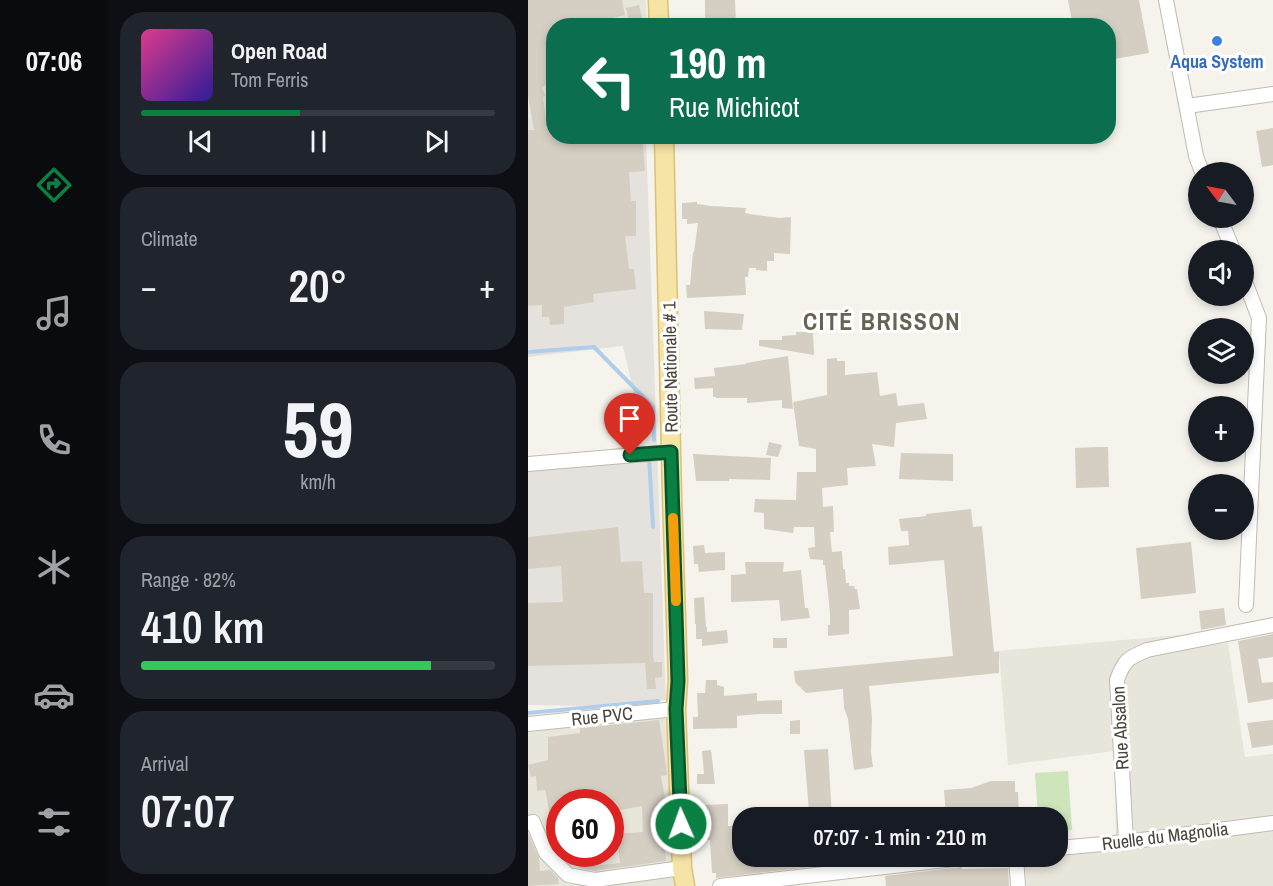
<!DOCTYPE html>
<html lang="en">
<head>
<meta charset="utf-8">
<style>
  :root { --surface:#171b24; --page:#20242c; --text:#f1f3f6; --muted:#9ea1a6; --line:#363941; --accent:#0b8043 }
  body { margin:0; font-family:"Archivo Narrow",sans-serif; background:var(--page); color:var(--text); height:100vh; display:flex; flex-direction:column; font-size:22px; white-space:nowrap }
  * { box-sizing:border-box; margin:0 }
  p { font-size:20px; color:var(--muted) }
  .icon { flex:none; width:33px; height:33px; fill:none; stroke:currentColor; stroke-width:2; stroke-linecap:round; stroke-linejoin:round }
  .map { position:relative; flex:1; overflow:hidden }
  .side { display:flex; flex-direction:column; gap:12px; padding:12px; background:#0d0f14; width:420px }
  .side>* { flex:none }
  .guide { position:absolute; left:18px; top:18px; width:570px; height:126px; border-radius:24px; box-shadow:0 3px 9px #0003; background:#0b6e4f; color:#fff; overflow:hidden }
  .needle { width:39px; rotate:302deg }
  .tools { position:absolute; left:660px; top:162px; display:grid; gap:12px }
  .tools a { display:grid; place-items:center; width:66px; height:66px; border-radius:50%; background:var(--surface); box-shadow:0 3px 9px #0003; font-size:30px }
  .speed { position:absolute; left:18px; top:789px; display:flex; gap:12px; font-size:30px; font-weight:700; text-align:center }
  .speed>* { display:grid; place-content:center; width:78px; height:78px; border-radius:50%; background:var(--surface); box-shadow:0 3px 9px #0003; line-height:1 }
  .speed .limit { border:9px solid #d22; background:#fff; color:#111 }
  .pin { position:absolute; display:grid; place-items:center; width:51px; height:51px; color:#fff; margin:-62px -26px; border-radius:50% 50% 50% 0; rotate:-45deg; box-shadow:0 0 6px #0007 }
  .pin .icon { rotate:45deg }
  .me { position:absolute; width:66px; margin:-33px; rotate:358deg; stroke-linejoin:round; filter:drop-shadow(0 0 4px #0008) }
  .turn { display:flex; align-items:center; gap:21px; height:126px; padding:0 24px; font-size:27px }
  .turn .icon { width:78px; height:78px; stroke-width:2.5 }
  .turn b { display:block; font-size:42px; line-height:51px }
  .big { font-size:45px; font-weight:600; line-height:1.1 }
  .side .card { flex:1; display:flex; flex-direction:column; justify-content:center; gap:9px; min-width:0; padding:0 21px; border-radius:24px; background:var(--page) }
  .side .dial { align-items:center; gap:0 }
  .dial b { font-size:78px; line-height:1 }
  .song { display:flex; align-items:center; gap:18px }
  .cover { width:72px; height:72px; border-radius:9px; background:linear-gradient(135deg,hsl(330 70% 55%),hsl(250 70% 35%)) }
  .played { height:6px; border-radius:3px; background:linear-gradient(90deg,var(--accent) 45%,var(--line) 45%) }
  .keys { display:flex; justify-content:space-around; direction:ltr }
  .heat { display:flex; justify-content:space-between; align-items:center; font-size:33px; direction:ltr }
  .charge { height:9px; border-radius:4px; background:linear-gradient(90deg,#34c759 82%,var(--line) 0) }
  .trip { position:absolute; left:204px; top:807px; width:336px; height:60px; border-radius:24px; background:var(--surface); box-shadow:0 3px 9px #0003; font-weight:600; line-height:60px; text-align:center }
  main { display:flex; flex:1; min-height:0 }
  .tab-bar { display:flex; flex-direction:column; width:108px; justify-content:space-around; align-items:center; background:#090b0e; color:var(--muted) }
  .tab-bar .icon { width:42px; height:42px }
  .tab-bar .active { color:var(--accent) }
  .tab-bar b { font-size:27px; color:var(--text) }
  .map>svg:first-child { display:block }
  .residential { fill:#e8e5db; fill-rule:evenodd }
  .industrial { fill:#e5e2dd }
  .green { fill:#cee4ba }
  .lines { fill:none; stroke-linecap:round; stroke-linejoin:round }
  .stream { stroke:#b0ceea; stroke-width:4 }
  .building { fill:#d5cfc3 }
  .minor-casing { stroke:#bfbbb0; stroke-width:16 }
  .major-casing { stroke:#d9c276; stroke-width:21 }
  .minor { stroke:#fff; stroke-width:14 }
  .major { stroke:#f5e4a5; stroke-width:18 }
  .route-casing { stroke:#07532c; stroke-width:15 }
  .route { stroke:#0b8043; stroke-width:10 }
  .slow { stroke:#f59e0b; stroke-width:10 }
  .shop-dot { fill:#3f7fe0; stroke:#fff; stroke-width:2 }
  .labels { text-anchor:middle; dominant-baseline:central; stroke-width:6; stroke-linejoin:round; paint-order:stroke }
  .shop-label { font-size:18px; font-weight:bold; fill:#366cbe; stroke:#fff }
  .street-label { font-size:18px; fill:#49443a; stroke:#fff }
  .district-label { font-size:24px; font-weight:bold; letter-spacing:1.5px; fill:#6a6353; stroke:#fff }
</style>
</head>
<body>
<main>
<nav class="tab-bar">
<b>07:06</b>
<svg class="icon active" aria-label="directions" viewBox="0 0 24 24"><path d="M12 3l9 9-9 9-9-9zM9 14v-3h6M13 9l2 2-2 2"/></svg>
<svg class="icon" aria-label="music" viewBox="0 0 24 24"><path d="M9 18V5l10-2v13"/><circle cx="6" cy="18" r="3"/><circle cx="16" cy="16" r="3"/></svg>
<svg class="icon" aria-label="phone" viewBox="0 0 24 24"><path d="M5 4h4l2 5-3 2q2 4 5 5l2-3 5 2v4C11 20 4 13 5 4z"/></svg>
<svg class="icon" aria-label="climate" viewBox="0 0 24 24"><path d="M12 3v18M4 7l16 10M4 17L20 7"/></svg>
<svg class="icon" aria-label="car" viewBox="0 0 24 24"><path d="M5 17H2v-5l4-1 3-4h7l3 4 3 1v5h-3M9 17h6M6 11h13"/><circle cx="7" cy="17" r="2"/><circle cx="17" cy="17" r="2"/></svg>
<svg class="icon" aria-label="filters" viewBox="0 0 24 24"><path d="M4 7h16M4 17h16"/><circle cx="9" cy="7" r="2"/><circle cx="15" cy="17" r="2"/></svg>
</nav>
<section class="side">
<div class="card">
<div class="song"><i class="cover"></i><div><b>Open Road</b><p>Tom Ferris</p></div></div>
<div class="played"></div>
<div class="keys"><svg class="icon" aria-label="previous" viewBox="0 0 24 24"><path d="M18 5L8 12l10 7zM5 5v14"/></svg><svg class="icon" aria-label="pause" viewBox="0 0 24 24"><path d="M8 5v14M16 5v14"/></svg><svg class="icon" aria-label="next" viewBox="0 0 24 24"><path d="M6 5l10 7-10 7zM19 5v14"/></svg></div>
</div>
<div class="card"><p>Climate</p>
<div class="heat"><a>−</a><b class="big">20°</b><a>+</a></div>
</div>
<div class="card dial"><b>59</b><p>km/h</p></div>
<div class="card"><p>Range · 82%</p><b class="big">410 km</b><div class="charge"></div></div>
<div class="card"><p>Arrival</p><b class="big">07:07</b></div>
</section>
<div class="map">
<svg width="745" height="886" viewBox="0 0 745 886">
  <rect width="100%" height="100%" fill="#f5f3ec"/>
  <g class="residential">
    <polygon points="0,0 118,0 119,25 26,26 25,115 0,120"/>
    <polygon points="652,635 653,649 700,643 717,757 745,754 745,886 499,886 495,857 530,856 530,846 588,840 586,751 480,765 471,651"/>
    <path d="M136,705L148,886H0V723ZM32,802H82V854H32Z"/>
  </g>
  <polygon class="industrial" points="25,114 26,136 118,137 138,700 73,706 0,705 0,466 117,442 95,346 0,357 0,119"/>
  <polygon class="green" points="540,771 544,830 530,831 530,818 510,817 507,773"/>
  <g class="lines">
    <g class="stream">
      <polyline points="0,352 66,347 125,407 126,440"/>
      <polyline points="121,456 125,527"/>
      <polyline points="0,713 130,701"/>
    </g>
  </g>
  <g class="building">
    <polygon points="0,0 94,0 97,15 68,22 69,26 26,26 26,58 22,61 25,66 21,68 26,76 14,88 17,96 15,97 19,129 26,128 26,136 114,136 117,171 101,172 103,201 108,201 108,236 97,236 101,269 106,269 108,289 65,294 66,302 36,307 36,324 22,325 21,317 14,317 14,305 0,306 0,130 6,130 0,96"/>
    <polygon points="177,0 207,0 208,26 177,26"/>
    <polygon points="540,0 611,0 621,53 580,60 580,26 545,26"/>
    <polygon points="111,5 114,18 101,21 98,8"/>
    <polygon points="745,128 745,165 734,167 728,131"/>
    <polygon points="169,202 169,204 183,206 218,208 217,213 228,215 252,218 263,217 262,254 246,253 246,261 239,261 239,271 228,270 228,268 221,268 220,277 217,277 218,295 159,298 158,285 162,285 165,252 166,252 170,223 159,224 159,219 154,219 154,203"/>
    <polygon points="176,311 216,314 214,330 177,329"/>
    <polygon points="268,332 285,332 286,355 231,346 231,340 254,340 254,336 268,335"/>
    <polygon points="260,356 265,409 254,408 254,400 219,403 219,398 188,398 188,397 185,397 185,388 167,389 166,378 187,376 186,368 218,364 218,363"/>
    <polygon points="309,358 309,361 317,361 317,375 349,372 352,396 368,393 370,406 396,403 399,419 368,423 366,447 344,444 348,466 319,468 320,485 294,488 295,507 305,506 306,532 302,532 304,552 314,551 315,569 317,569 318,583 321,583 321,586 326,586 327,589 329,589 332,609 321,610 321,634 300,636 300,625 302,625 302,613 297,565 295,565 295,560 282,559 280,548 287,547 286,527 266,527 265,533 236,529 236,513 226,512 227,499 268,500 269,472 288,472 288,449 271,446 265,402 299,395 299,359"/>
    <polygon points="241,442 254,445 250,457 238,455"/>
    <polygon points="569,447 580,447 581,487 548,488 547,448"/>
    <polygon points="373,453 425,454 425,481 371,479"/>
    <polygon points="165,454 243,458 242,480 201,479 201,481 168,481"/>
    <polygon points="443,509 445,527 454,526 466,652 471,651 471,673 341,686 344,718 343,752 345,767 326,770 320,719 316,708 315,689 278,693 267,682 266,671 425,656 416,560 361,565 360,547 381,545 380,531 373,531 371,519 398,516 398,514"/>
    <polygon points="90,527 93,562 114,561 116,593 125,593 125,655 126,662 134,662 134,677 127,678 128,689 119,689 117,663 0,666 0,603 35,602 33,566 0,569 0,537"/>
    <polygon points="663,542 668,593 613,599 608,548"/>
    <polygon points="176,545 177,553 197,552 197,570 171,572 170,564 166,564 165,546"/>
    <polygon points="217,562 256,562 255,572 273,570 277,608 280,608 282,618 253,621 251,600 203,602 203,575 218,574"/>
    <polygon points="176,597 178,627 179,627 179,632 199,630 200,643 174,646 174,639 168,639 168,624 167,624 166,598"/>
    <polygon points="696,608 698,625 673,630 671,611"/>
    <polygon points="745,634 745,657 730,659 734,683 745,682 745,699 720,703 710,641"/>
    <rect x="245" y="638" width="14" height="10"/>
    <polygon points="178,680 189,680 189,685 196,687 196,696 229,693 229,701 254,700 254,714 230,714 209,716 209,728 165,729 165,717 170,717 169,693 177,693"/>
    <polygon points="131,720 139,772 139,775 133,776 140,815 134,816 138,861 67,871 51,868 52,861 64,862 64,866 92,863 89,834 115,832 114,806 82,812 82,802 32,802 32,839 27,840 17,790 9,791 8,776 3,777 0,765 20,760 20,737 52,733 52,728"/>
    <polygon points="272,720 272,734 262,734 262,721"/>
    <polygon points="745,720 745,745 724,748 719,723"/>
    <polygon points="300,749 304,818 287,818 286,811 281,812 276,750"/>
    <polygon points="183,750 187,784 169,784 169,774 176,774 174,751"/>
    <polygon points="463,781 487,781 487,792 490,792 491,818 418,818 416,790 443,788"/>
    <polygon points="200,804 200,826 207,826 207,830 214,829 214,856 290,856 290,866 188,878 188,873 184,873 182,840 178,840 178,805"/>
    <polygon points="0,833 11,858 12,871 22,870 30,878 31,884 0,886"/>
    <polygon points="434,867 434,869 480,868 481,886 358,886 357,876"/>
  </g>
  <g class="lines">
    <g class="minor-casing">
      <g id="minor">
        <polyline points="638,0 668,156 674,172"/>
        <polyline points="659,106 745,94"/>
        <polyline points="692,218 705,250"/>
        <polyline points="716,279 731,318 718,605"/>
        <polyline points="0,464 143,452"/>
        <polyline points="0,724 148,709"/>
        <polyline points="0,823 5,822 18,853 40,875 67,880 154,868"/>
        <path d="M598,842L589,680C596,660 600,658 619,650L745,625"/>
        <polyline points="530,848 598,842 745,823"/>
        <polyline points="488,856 490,886"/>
        <polyline points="192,886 452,856"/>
      </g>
    </g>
    <g class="major-casing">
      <g id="major">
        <polyline points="130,0 131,26"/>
        <polyline points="136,136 144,496 150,680 148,709 154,868 157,886"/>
      </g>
    </g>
    <use href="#minor" class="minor"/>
    <use href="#major" class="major"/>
  </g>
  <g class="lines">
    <g class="route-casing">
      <polyline id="route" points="102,455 143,452 150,681 148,709 153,824"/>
    </g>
    <use href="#route" class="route"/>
    <polyline class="slow" points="145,518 148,601"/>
  </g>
  <circle class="shop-dot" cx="689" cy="41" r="6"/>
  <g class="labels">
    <g class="shop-label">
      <text x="689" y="61">Aqua System</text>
    </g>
    <g class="street-label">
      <text transform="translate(142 367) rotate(-91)">Route Nationale # 1</text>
      <text transform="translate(74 716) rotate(-6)">Rue PVC</text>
      <text transform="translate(592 728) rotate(-93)">Rue Absalon</text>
      <text transform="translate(637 836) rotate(-7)">Ruelle du Magnolia</text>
    </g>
    <g class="district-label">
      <text x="354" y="321">CITÉ BRISSON</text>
    </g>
  </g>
</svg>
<div class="tools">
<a><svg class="needle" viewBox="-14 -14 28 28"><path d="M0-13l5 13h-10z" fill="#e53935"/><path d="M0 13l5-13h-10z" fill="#9ea1a6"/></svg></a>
<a><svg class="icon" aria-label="sound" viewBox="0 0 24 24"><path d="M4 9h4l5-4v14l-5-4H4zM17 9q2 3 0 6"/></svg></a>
<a><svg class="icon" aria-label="layers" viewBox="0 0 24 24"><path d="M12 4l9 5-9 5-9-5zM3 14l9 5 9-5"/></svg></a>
<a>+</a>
<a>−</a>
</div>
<div class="speed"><div class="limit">60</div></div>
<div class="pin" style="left:102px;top:455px;background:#d93025"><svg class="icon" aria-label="arrive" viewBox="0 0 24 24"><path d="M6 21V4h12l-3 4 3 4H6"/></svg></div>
<svg class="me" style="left:153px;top:824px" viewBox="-20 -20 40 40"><circle r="17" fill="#0b8043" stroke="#fff" stroke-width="3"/><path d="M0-11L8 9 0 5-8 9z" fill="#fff"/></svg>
<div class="trip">07:07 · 1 min · 210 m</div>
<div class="guide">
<div class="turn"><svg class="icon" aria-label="left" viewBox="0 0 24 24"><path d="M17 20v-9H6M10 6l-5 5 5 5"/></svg><div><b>190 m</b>Rue Michicot</div></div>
</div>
</div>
</main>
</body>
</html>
